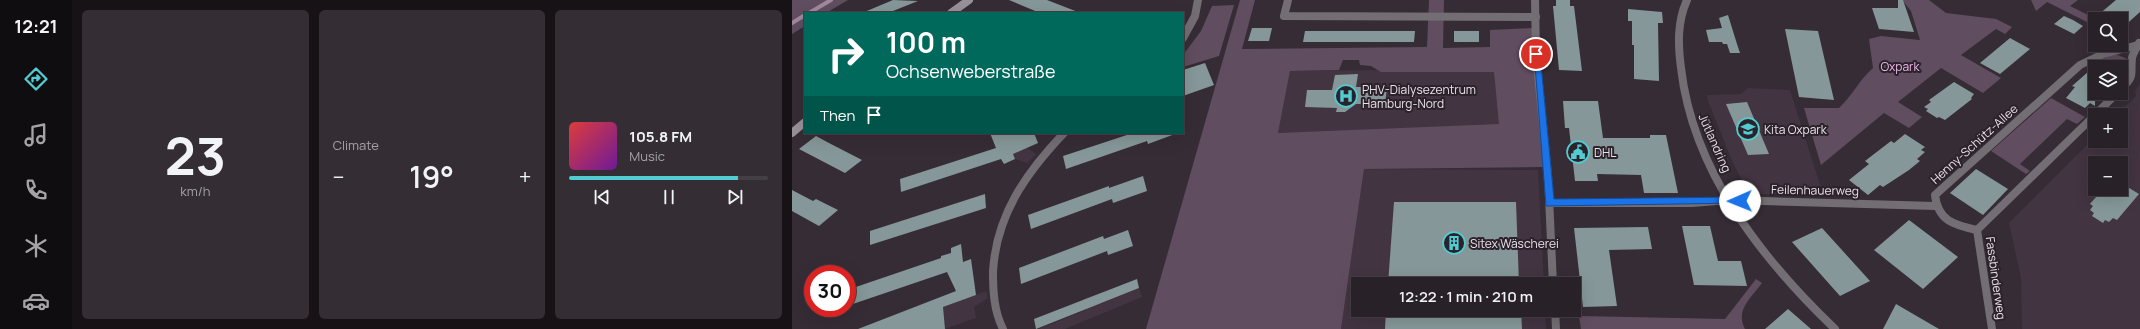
<!DOCTYPE html>
<html lang="en">
<head>
<meta charset="utf-8">
<style>
  :root { --surface:#282128; --page:#342e34; --text:#f1f3f6; --muted:#a5a3a8; --line:#443e45; --accent:#51ccd1 }
  body { margin:0; font-family:Manrope,sans-serif; background:var(--page); color:var(--text); height:100vh; display:flex; flex-direction:column; font-size:15px; white-space:nowrap }
  * { box-sizing:border-box; margin:0 }
  p { font-size:13px; color:var(--muted) }
  .icon { flex:none; width:22px; height:22px; fill:none; stroke:currentColor; stroke-width:2; stroke-linecap:round; stroke-linejoin:round }
  .map { position:relative; flex:1; overflow:hidden }
  .details { display:flex; flex-direction:column; gap:10px; padding:10px; background:#161216; width:720px }
  .details>* { flex:none }
  .top-card { position:absolute; left:12px; top:12px; width:380px; height:122px; border-radius:0px; box-shadow:0 4px 16px #0002,0 0 0 1px var(--line); background:#00695c; color:#fff; overflow:hidden }
  .controls { position:absolute; left:1296px; top:12px; display:grid; gap:8px }
  .controls a { display:grid; place-items:center; width:40px; height:40px; border-radius:0px; background:var(--surface); box-shadow:0 4px 16px #0002,0 0 0 1px var(--line); font-size:20px }
  .speed { position:absolute; left:12px; top:265px; display:flex; gap:8px; font-size:20px; font-weight:700; text-align:center }
  .speed>* { display:grid; place-content:center; width:52px; height:52px; border-radius:50%; background:var(--surface); box-shadow:0 4px 16px #0002,0 0 0 1px var(--line); line-height:1 }
  .speed .limit { border:6px solid #d22; background:#fff; color:#111 }
  .pin { position:absolute; display:grid; place-items:center; width:34px; height:34px; color:#fff; margin:-17px; border:2px solid #fff; border-radius:50%; box-shadow:0 1px 4px #0007 }
  .me { position:absolute; width:44px; margin:-22px; rotate:269deg; stroke-linejoin:round; filter:drop-shadow(0 0 3px #0008) }
  .turn { display:flex; align-items:center; gap:14px; height:84px; padding:0 16px; font-size:18px }
  .turn .icon { width:52px; height:52px; stroke-width:2.5 }
  .turn b { display:block; font-size:28px; line-height:34px }
  .then { display:flex; align-items:center; height:38px; padding:0 16px; background:#0003; gap:8px; font-size:15px }
  .big { font-size:30px; font-weight:600; line-height:1.1 }
  .details .card { flex:1; display:flex; flex-direction:column; justify-content:center; gap:6px; min-width:0; padding:0 14px; border-radius:6px; background:var(--page) }
  .details .dial { align-items:center; gap:0 }
  .dial b { font-size:52px; line-height:1 }
  .song { display:flex; align-items:center; gap:12px }
  .cover { width:48px; height:48px; border-radius:6px; background:linear-gradient(135deg,hsl(0 70% 55%),hsl(280 70% 35%)) }
  .played { height:4px; border-radius:2px; background:linear-gradient(90deg,var(--accent) 85%,var(--line) 85%) }
  .keys { display:flex; justify-content:space-around; direction:ltr }
  .heat { display:flex; justify-content:space-between; align-items:center; font-size:22px; direction:ltr }
  .details .tiles { flex:1; display:grid; gap:10px; grid-template-columns:repeat(3,1fr) }
  .trip { position:absolute; left:559px; top:277px; width:230px; height:40px; border-radius:0px; background:var(--surface); box-shadow:0 4px 16px #0002,0 0 0 1px var(--line); font-weight:600; line-height:40px; text-align:center }
  main { display:flex; flex:1; min-height:0 }
  .menu { display:flex; flex-direction:column; width:72px; justify-content:space-around; align-items:center; background:#100d10; color:var(--muted) }
  .menu .icon { width:28px; height:28px }
  .menu .current { color:var(--accent) }
  .menu b { font-size:18px; color:var(--text) }
  .map>svg:first-child { display:block }
  .built { fill:#423441; fill-rule:evenodd }
  .green { fill:#604d5f; fill-rule:evenodd }
  .lines { fill:none; stroke-linecap:round; stroke-linejoin:round }
  .stream { stroke:#a0889e; stroke-width:4 }
  .building { fill:#859798 }
  .street { stroke:#736e73; stroke-width:8 }
  .secondary { stroke:#999199; stroke-width:8 }
  .route { fill:#1a73e8; stroke:#114b97 }
  .labels { text-anchor:middle; dominant-baseline:central; stroke-width:4; stroke-linejoin:round; paint-order:stroke }
  .park-label { font-size:12px; fill:#ecb8ea; stroke:#2c222b }
  .poi-label { font-size:12px; fill:#e9e2e8; stroke:#2c222b; text-anchor:start }
  .street-label { font-size:12px; fill:#e9e2e8; stroke:#2c222b }
</style>
</head>
<body>
<main>
<nav class="menu">
<b>12:21</b>
<svg class="icon current" aria-label="directions" viewBox="0 0 24 24"><path d="M12 3l9 9-9 9-9-9zM9 14v-3h6M13 9l2 2-2 2"/></svg>
<svg class="icon" aria-label="music" viewBox="0 0 24 24"><path d="M9 18V5l10-2v13"/><circle cx="6" cy="18" r="3"/><circle cx="16" cy="16" r="3"/></svg>
<svg class="icon" aria-label="phone" viewBox="0 0 24 24"><path d="M5 4h4l2 5-3 2q2 4 5 5l2-3 5 2v4C11 20 4 13 5 4z"/></svg>
<svg class="icon" aria-label="climate" viewBox="0 0 24 24"><path d="M12 3v18M4 7l16 10M4 17L20 7"/></svg>
<svg class="icon" aria-label="car" viewBox="0 0 24 24"><path d="M5 17H2v-5l4-1 3-4h7l3 4 3 1v5h-3M9 17h6M6 11h13"/><circle cx="7" cy="17" r="2"/><circle cx="17" cy="17" r="2"/></svg>
</nav>
<section class="details">
<div class="tiles">
<div class="card dial"><b>23</b><p>km/h</p></div>
<div class="card"><p>Climate</p>
<div class="heat"><a>−</a><b class="big">19°</b><a>+</a></div>
</div>
<div class="card">
<div class="song"><i class="cover"></i><div><b>105.8 FM</b><p>Music</p></div></div>
<div class="played"></div>
<div class="keys"><svg class="icon" aria-label="previous" viewBox="0 0 24 24"><path d="M18 5L8 12l10 7zM5 5v14"/></svg><svg class="icon" aria-label="pause" viewBox="0 0 24 24"><path d="M8 5v14M16 5v14"/></svg><svg class="icon" aria-label="next" viewBox="0 0 24 24"><path d="M6 5l10 7-10 7zM19 5v14"/></svg></div>
</div>
</div>
</section>
<div class="map">
<svg width="1348" height="329" viewBox="0 0 1348 329">
  <rect width="100%" height="100%" fill="#362c35"/>
  <g class="built">
    <polygon points="690,54 743,128 486,133 498,71 689,69"/>
    <path d="M1348,84V329H1230L1229,278L1217,223L1303,137V141H1329V115H1325L1344,96L1343,91ZM1303,163H1329V189H1303Z"/>
    <polygon points="956,88 998,90 1031,194 963,194 954,188 941,163 916,101 915,95 949,94"/>
    <polygon points="229,133 236,148 244,154 235,163 223,159 213,135"/>
    <polygon points="572,169 746,170 752,284 566,284 566,310 753,310 754,329 549,329"/>
    <polygon points="347,288 350,297 273,329 247,329 294,310 291,299 305,294 308,304"/>
    <polygon points="194,291 196,298 182,307 184,318 153,329 152,318 92,329"/>
  </g>
  <g class="green">
    <polygon points="0,0 56,0 34,13 13,13 13,26 0,34"/>
    <path d="M448,0H463L450,49L635,47L637,0H652L651,48L698,47V30L740,28L751,167L572,169L549,329H354ZM551,60H567L568,65L579,66L589,72H702L707,124L486,133L498,71L547,70Z"/>
    <path d="M1110,0H1137L1154,13L1204,19L1220,27L1213,34L1204,29L1169,55L1209,78L1191,93L1149,68L1106,102L1130,117L1117,128L1092,113L1029,165L1012,108H1047C1060,96 1068,79 1081,68L1077,39L1089,36L1128,40L1119,11Z"/>
    <polygon points="1239,0 1286,0 1278,6 1304,19 1303,26 1255,2 1244,11"/>
    <polygon points="442,5 427,56 391,67 391,55 409,31 420,6"/>
    <polygon points="1319,55 1326,55 1335,59 1335,76 1329,83 1329,67 1303,67 1303,71 1294,66 1305,60"/>
    <polygon points="1259,98 1293,117 1285,124 1275,119 1228,164 1238,171 1234,174 1199,151"/>
    <path d="M964,279L970,283C959,298 943,310 953,329H789L787,316L933,319Z"/>
  </g>
  <g class="lines">
    <g class="stream">
      <polyline points="17,13 39,0"/>
      <polyline points="0,23 13,15"/>
    </g>
  </g>
  <g class="building">
    <polygon points="101,0 126,1 96,13 70,13"/>
    <polygon points="217,0 255,0 286,12 248,13"/>
    <polygon points="764,0 778,0 778,6 782,6 790,71 767,70 761,6 764,6"/>
    <polygon points="1106,0 1111,0 1122,32 1087,29 1080,8 1106,8"/>
    <polygon points="1324,0 1348,0 1348,12 1329,29 1329,19 1314,19 1306,15"/>
    <polygon points="836,9 870,12 871,23 866,23 867,81 842,79 842,45 840,45 840,21 836,21"/>
    <polygon points="936,15 945,44 948,53 938,53 935,44 931,44 930,42 917,42 914,30 930,28 927,18"/>
    <polygon points="1272,16 1281,20 1291,26 1282,34 1262,24"/>
    <polygon points="460,28 480,28 477,41 456,41"/>
    <polygon points="993,29 1026,31 1042,100 1007,97"/>
    <polygon points="513,31 623,31 622,42 511,42"/>
    <rect x="662" y="31" width="25" height="11"/>
    <polygon points="1218,38 1238,49 1208,74 1188,63"/>
    <polygon points="413,63 422,85 391,96 391,70"/>
    <polygon points="1296,72 1303,76 1303,93 1312,93 1303,101 1303,106 1298,103 1293,108 1274,98 1283,87 1280,86"/>
    <polygon points="566,74 564,87 595,87 593,104 564,104 553,112 544,112 545,108 513,107 515,90 540,90 543,75"/>
    <polygon points="1162,82 1182,94 1179,98 1180,99 1153,120 1147,117 1145,118 1134,111 1136,109 1132,107 1139,102 1137,100"/>
    <polygon points="771,101 806,101 811,138 858,138 858,135 874,135 886,193 852,193 849,175 805,174 806,181 783,181 777,128 773,128"/>
    <polygon points="955,102 977,154 956,155 934,104"/>
    <polygon points="198,133 242,133 246,143 221,154 223,159 212,164 209,159 109,192 108,179 204,148"/>
    <polygon points="341,133 383,134 356,144 355,141 274,169 271,156"/>
    <polygon points="1113,134 1133,147 1129,150 1133,152 1125,159 1128,161 1117,170 1091,187 1088,185 1076,195 1057,180 1077,164 1073,161 1099,141 1102,143"/>
    <polygon points="24,136 37,143 70,160 53,173 7,149"/>
    <polygon points="1184,169 1216,189 1191,215 1158,193"/>
    <polygon points="351,176 355,191 321,203 320,199 239,229 236,215 317,186 317,188"/>
    <polygon points="1329,183 1347,194 1325,220 1321,218 1317,222 1313,220 1311,223 1300,216 1302,213 1298,210 1301,206 1298,204 1311,189 1329,189"/>
    <polygon points="0,190 21,201 24,199 46,210 27,226 0,211"/>
    <polygon points="193,194 194,208 78,245 78,231"/>
    <polygon points="602,202 724,202 727,284 596,284"/>
    <polygon points="1117,220 1166,257 1131,289 1082,250"/>
    <polygon points="890,226 918,226 926,261 949,261 955,286 902,285"/>
    <polygon points="856,227 860,249 817,250 825,306 791,307 782,228"/>
    <polygon points="1030,228 1078,281 1048,296 1000,242"/>
    <polygon points="336,230 341,246 316,255 315,251 229,284 227,268 311,236 312,239"/>
    <polygon points="169,244 171,262 179,259 184,295 151,307 153,329 66,329 164,291 155,272 55,306 55,290 149,258 149,256 159,253 159,248"/>
    <polygon points="345,279 347,288 244,329 242,319"/>
    <polygon points="1104,304 1147,329 1091,329"/>
    <polygon points="996,309 1019,329 973,329"/>
    <polygon points="594,310 729,310 730,329 593,329"/>
  </g>
  <g class="lines">
    <g class="street">
      <polyline points="496,0 492,16 744,17"/>
      <polyline points="743,0 744,54 756,175 761,284"/>
      <path d="M895,0C885,22 886,45 889,68C901,172 970,259 1043,329"/>
      <polyline points="391,38 403,16 406,0"/>
      <path d="M1329,89C1344,74 1338,76 1340,58C1341,53 1345,47 1347,43"/>
      <polyline points="1303,115 1325,93"/>
      <polyline points="758,203 900,203 936,200 1143,206"/>
      <path d="M1185,230C1162,225 1146,221 1143,195L1288,65L1311,54L1346,45"/>
      <polyline points="1185,230 1303,115"/>
      <polyline points="1185,230 1200,329"/>
      <polyline points="763,310 764,329"/>
      <path d="M211,329C202,311 201,292 201,272C204,215 234,173 272,133"/>
    </g>
    <g class="secondary">
      <polyline points="159,13 177,0"/>
      <polyline points="0,133 13,122"/>
    </g>
  </g>
  <polygon class="route" points="742,52 747,52 748,54 762,199 948,197 951,198 951,203 754,206"/>
  <defs>
    <g id="hospital-ring" transform="scale(1.15)"><circle r="9.5" fill="#2c222b" stroke="#51ccd1" stroke-width="1.5"/><path d="M-5-5h3v3.5h4V-5h3V5h-3V1.5h-4V5h-3Z" fill="#51ccd1"/></g>
    <g id="school-ring" transform="scale(1.15)"><circle r="9.5" fill="#2c222b" stroke="#51ccd1" stroke-width="1.5"/><path d="M0-5L7-2L0 1L-7-2ZM-4 1L0 2.5L4 1V4Q0 6-4 4Z" fill="#51ccd1"/></g>
    <g id="civic-ring" transform="scale(1.15)"><circle r="9.5" fill="#2c222b" stroke="#51ccd1" stroke-width="1.5"/><path d="M-.6-6.5H3V-4.5H.6V-3L4-1V1h2V6H-6V1h2V-1L-.6-3ZM-1.2 2.5V6h2.4V2.5Z" fill="#51ccd1"/></g>
    <g id="building-ring" transform="scale(1.15)"><circle r="9.5" fill="#2c222b" stroke="#51ccd1" stroke-width="1.5"/><path d="M-4-6H4V6H1V3H-1V6H-4ZM-2.5-4.3h1.7v1.8h-1.7ZM.8-4.3h1.7v1.8H.8ZM-2.5-1h1.7V.8h-1.7ZM.8-1h1.7V.8H.8Z" fill="#51ccd1"/></g>
  </defs>
  <g fill-rule="evenodd">
    <use href="#hospital-ring" x="554" y="96"/>
    <use href="#school-ring" x="956" y="129"/>
    <use href="#civic-ring" x="786" y="152"/>
    <use href="#building-ring" x="662" y="243"/>
  </g>
  <g class="labels">
    <g class="park-label">
      <text x="1108" y="66">Oxpark</text>
    </g>
    <g class="poi-label">
      <text x="570" y="89">PHV-Dialysezentrum<tspan x="570" dy="14">Hamburg-Nord</tspan></text>
      <text x="972" y="129">Kita Oxpark</text>
      <text x="802" y="152">DHL</text>
      <text x="678" y="243">Sitex Wäscherei</text>
    </g>
    <g class="street-label">
      <text transform="translate(923 143) rotate(66)">Jütlandring</text>
      <text transform="translate(1182 144) rotate(-42)">Henny-Schütz-Allee</text>
      <text transform="translate(1023 190) rotate(1)">Feilenhauerweg</text>
      <text transform="translate(1204 278) rotate(82)">Fassbinderweg</text>
    </g>
  </g>
</svg>
<div class="controls">
<a><svg class="icon" aria-label="search" viewBox="0 0 24 24"><circle cx="10" cy="10" r="6"/><path d="M15 15l6 6"/></svg></a>
<a><svg class="icon" aria-label="layers" viewBox="0 0 24 24"><path d="M12 4l9 5-9 5-9-5zM3 14l9 5 9-5"/></svg></a>
<a>+</a>
<a>−</a>
</div>
<div class="speed"><div class="limit">30</div></div>
<div class="pin" style="left:744px;top:54px;background:#d93025"><svg class="icon" aria-label="arrive" viewBox="0 0 24 24"><path d="M6 21V4h12l-3 4 3 4H6"/></svg></div>
<svg class="me" style="left:948px;top:201px" viewBox="-20 -20 40 40"><circle r="19" fill="#fff"/><path d="M0-13L10 11 0 6-10 11z" fill="#1a73e8"/></svg>
<div class="trip">12:22 · 1 min · 210 m</div>
<div class="top-card">
<div class="turn"><svg class="icon" aria-label="right" viewBox="0 0 24 24"><path d="M7 20v-9h11M14 6l5 5-5 5"/></svg><div><b>100 m</b>Ochsenweberstraße</div></div>
<div class="then">Then<svg class="icon" aria-label="arrive" viewBox="0 0 24 24"><path d="M6 21V4h12l-3 4 3 4H6"/></svg></div>
</div>
</div>
</main>
</body>
</html>
